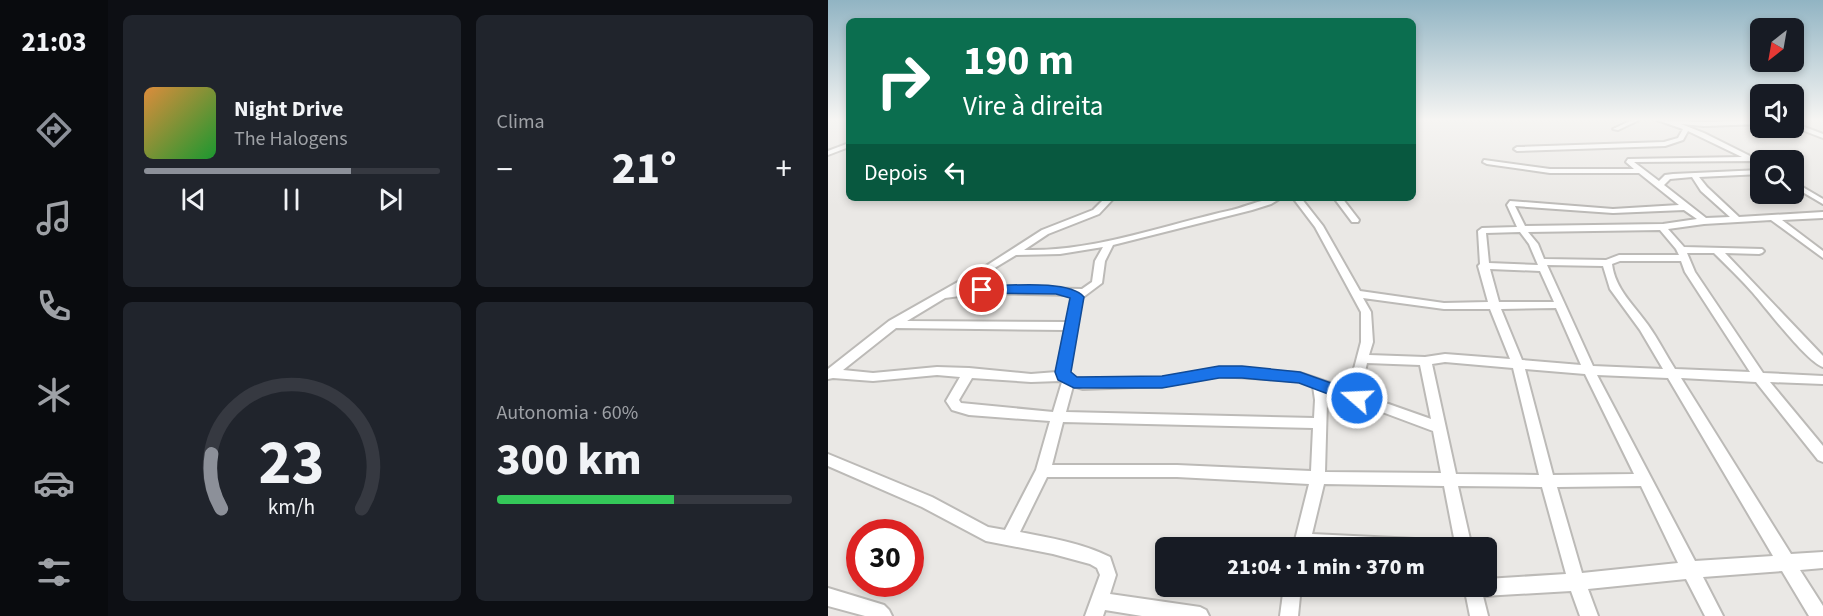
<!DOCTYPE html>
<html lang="pt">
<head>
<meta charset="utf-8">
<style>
  :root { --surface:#171b24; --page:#20242c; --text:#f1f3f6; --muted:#9ea1a6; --line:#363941; --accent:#8c9099 }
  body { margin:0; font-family:"Source Sans 3",sans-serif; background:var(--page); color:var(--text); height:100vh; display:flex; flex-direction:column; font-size:22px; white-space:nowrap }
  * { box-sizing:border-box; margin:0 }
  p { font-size:20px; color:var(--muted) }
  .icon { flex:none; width:33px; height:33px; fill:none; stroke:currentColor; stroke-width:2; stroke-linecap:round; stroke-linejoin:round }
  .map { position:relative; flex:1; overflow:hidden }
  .side { display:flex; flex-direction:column; gap:15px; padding:15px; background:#0d0f14; width:720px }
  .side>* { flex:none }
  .top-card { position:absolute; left:18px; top:18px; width:570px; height:183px; border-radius:9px; box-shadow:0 3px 9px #0003; background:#0b6e4f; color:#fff; overflow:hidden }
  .needle { width:39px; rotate:211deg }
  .controls { position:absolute; left:922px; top:18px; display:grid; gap:12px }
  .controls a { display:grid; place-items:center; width:54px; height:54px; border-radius:9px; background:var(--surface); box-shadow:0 3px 9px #0003; font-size:30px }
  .speed { position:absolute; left:18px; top:519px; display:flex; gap:12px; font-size:30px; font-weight:700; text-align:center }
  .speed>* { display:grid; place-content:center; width:78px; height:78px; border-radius:50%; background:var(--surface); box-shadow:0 3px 9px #0003; line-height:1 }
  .speed .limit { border:9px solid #d22; background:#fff; color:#111 }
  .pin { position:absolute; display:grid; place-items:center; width:51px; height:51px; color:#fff; margin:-26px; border:3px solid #fff; border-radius:50%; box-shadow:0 2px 6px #0007 }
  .me { position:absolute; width:66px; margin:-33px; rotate:289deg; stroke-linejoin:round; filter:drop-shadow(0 0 4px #0008) }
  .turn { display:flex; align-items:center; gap:21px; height:126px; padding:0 18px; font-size:27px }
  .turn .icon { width:78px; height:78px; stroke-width:2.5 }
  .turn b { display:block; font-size:42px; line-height:51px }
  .then { display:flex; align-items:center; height:57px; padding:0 18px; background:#0003; gap:12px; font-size:22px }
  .big { font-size:45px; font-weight:800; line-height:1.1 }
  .side .tile { flex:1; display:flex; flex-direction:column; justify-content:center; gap:9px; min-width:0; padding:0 21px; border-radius:9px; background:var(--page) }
  .side .dial { align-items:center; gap:0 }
  .dial svg { height:156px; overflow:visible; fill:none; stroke:var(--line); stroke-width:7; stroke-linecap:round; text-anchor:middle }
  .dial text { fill:var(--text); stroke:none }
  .song { display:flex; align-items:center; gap:18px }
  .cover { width:72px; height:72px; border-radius:9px; background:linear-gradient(135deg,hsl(30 70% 55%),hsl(130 70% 35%)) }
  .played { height:6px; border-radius:3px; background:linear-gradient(90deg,var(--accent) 70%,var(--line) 70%) }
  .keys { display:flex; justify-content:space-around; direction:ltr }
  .heat { display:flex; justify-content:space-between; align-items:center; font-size:33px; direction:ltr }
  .charge { height:9px; border-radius:4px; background:linear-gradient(90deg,#34c759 60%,var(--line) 0) }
  .side .tiles { flex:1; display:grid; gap:15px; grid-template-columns:repeat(2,1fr) }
  .trip { position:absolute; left:327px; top:537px; width:342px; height:60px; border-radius:9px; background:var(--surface); box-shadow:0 3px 9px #0003; font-weight:800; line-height:60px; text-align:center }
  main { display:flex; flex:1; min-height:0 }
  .menu { display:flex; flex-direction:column; width:108px; justify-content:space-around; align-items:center; background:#090b0e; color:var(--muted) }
  .menu .icon { width:42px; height:42px }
  .menu .active { color:var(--accent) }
  .menu b { font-size:27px; color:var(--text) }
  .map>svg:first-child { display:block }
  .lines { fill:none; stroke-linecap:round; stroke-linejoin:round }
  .minor-casing { stroke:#bcbab7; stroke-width:4 }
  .minor { fill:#fff; fill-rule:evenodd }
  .route { fill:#1a73e8; stroke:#114b97; stroke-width:1.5 }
</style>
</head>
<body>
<main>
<nav class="menu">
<b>21:03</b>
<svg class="icon active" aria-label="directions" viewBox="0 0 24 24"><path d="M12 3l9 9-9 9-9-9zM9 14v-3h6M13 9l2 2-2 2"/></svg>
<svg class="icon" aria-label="music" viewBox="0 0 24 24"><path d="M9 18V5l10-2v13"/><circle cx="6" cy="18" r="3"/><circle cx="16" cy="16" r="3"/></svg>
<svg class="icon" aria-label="phone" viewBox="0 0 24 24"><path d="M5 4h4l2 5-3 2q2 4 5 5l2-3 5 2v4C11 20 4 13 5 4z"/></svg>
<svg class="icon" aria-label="climate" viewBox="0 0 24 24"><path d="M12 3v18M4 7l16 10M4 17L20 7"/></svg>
<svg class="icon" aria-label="car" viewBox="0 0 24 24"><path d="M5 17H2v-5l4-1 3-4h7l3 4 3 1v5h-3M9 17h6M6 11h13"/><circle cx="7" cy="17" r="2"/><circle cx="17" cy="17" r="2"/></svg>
<svg class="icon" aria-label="filters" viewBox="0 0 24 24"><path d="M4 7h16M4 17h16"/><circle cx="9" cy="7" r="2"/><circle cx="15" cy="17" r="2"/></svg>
</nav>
<section class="side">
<div class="tiles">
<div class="tile">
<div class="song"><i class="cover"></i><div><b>Night Drive</b><p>The Halogens</p></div></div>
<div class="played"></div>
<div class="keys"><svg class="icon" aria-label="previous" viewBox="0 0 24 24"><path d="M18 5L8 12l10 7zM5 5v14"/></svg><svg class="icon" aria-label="pause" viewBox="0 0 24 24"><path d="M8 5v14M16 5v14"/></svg><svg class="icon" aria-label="next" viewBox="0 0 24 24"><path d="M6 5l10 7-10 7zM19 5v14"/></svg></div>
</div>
<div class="tile"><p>Clima</p>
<div class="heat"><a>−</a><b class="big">21°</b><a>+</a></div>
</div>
<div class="tile dial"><svg viewBox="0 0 100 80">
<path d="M14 69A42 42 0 1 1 86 69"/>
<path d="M14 69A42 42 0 0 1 9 41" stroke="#8c9099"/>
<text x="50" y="56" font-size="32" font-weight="700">23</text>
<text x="50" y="72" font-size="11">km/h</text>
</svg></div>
<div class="tile"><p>Autonomia · 60%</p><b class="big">300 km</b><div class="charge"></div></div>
</div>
</section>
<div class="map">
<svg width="995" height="616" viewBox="0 0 995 616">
  <rect width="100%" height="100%" fill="#eae8e5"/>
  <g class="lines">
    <g class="minor-casing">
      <g id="minor">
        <polygon points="804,120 811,120 790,130 785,129"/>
        <path d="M829,120L876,122L933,120V124L876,126L853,124L876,133L926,158L933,161V166L922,161L806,162L831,181L837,175L845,174L933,170V174L871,177L879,187L911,217L995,212V218L954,220L995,251V258L943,220L876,224L840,229L856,247L934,249L936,251L934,253L931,254L897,253L995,356V367C979,362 938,308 925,293C913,279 899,266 886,253H859L867,272L935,373L995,376V384L942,382L995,446V462L990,460L928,382L853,378L963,554L995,552V568L972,570L995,606V616H981L954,571L875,577L895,616H877L858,579L760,589L770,616H752L743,591L655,596L660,616H642L636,586H658V579L738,574L714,487L630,486L644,548H628L616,486L496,484L484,534L608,540L614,543L616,548H465L481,484L349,477H219L192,532C222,538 254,543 282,557L288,575L282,594L372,607L378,610L381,616H314L277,610L275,616H257L272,575L269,568L262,564L225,554L158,541L94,507L0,466V454L104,497L160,527L177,530L208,470L222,421L141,415L124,410L118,401L132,377L109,375L45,381L5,378L0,379V369L61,321L158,266L214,230L265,210L277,198H286L271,214L220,234L196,250C266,252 336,225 404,210C420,206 436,198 453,198L443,204L424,210L285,245L277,261L274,283L254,298L242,362L241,375L244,377L255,379L334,378L391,368L472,373L523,390V380L533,342V312L487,227L465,198H473L495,226L532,291L616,303L660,302L650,266L652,264L650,231L654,228L689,227L679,205L682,201L785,209L851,205L811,173H722L659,164L655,162L656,160L722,169H806L798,162L800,159L914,157L860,131L855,140L837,146L689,151L686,149L689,147L836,142L850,138L855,129ZM864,177L873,191L902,217L878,218L836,185L842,179ZM687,206L785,213L856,210L869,219L835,224L697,226ZM832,230L848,249L851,255H791L778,260L716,259L710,244L700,232ZM692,232L701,244L710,265L661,263L658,233ZM275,247L267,261L264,282L254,289L154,287L130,290L188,255L232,254ZM792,261H853L857,272L922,372L847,369C838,355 830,339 820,325C806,305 787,289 784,264ZM719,265L775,266L782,289L812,330L835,369L765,366ZM662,269L712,271L726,302H671ZM154,293L245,295L239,322L79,321L117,298ZM535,298L616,309H662L682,359L617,354L597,357L541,355L545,342L543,312ZM728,308L753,365L694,360L673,309ZM68,328L237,330L229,372L203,374L141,368L109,367L45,373L15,370ZM617,362L685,368L711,475L628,474L604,364ZM539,363L592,365L603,419L535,395V380ZM697,369L757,374L806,474L725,475ZM769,375L840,378L945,556L867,561ZM391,376L471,381L485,386L487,400L486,418L238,412L245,386L255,389L334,386ZM144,378L203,382L232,381L234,382L225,412L133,403L131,400ZM498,391L605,431L613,473L497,472L499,400ZM235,422L485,428L483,471L349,465H224ZM813,486L850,563L754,573L729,487Z"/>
        <polygon points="966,123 995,134 995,138 966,127"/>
        <polygon points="21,143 21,147 0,155 0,151"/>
        <polygon points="966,182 995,199 995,204 966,187"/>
        <polygon points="506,198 514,198 531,220 530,222 524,222"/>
        <polygon points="456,586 473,586 470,616 452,616"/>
        <polygon points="0,588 56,605 61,610 64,616 37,616 0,606"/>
      </g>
    </g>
    <use href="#minor" class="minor"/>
  </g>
  <linearGradient id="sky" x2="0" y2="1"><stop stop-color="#91b4c3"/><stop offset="0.58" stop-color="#f6f5f3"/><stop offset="1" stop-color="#f6f5f3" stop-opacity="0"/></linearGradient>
  <rect width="995" height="206" fill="url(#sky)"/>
  <path class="route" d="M154,286C178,286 241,279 256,297L243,372L249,377L334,376L391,366H414L472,372L534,394L537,398L534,403L529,405L471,383L414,378H391L334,388H246L230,380L227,372L242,298L228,294L149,293L148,290Z"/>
</svg>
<div class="controls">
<a><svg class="needle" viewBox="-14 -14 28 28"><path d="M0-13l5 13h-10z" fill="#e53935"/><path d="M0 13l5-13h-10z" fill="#9ea1a6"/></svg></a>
<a><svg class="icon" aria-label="sound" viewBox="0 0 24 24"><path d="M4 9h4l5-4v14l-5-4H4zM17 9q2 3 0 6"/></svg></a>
<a><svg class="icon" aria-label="search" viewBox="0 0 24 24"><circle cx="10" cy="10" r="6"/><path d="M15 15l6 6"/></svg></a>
</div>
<div class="speed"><div class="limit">30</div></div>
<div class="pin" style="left:154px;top:290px;background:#d93025"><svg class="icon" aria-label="arrive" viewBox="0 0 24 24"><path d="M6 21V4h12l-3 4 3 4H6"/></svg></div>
<svg class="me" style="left:529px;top:398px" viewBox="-20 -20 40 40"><circle r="17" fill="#1a73e8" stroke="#fff" stroke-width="3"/><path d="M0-11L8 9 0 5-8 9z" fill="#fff"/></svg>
<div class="trip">21:04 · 1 min · 370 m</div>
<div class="top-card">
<div class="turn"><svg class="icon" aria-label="right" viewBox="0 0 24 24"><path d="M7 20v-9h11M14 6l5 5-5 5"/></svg><div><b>190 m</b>Vire à direita</div></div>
<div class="then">Depois<svg class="icon" aria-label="left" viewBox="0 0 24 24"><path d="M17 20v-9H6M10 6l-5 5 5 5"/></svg></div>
</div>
</div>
</main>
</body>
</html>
